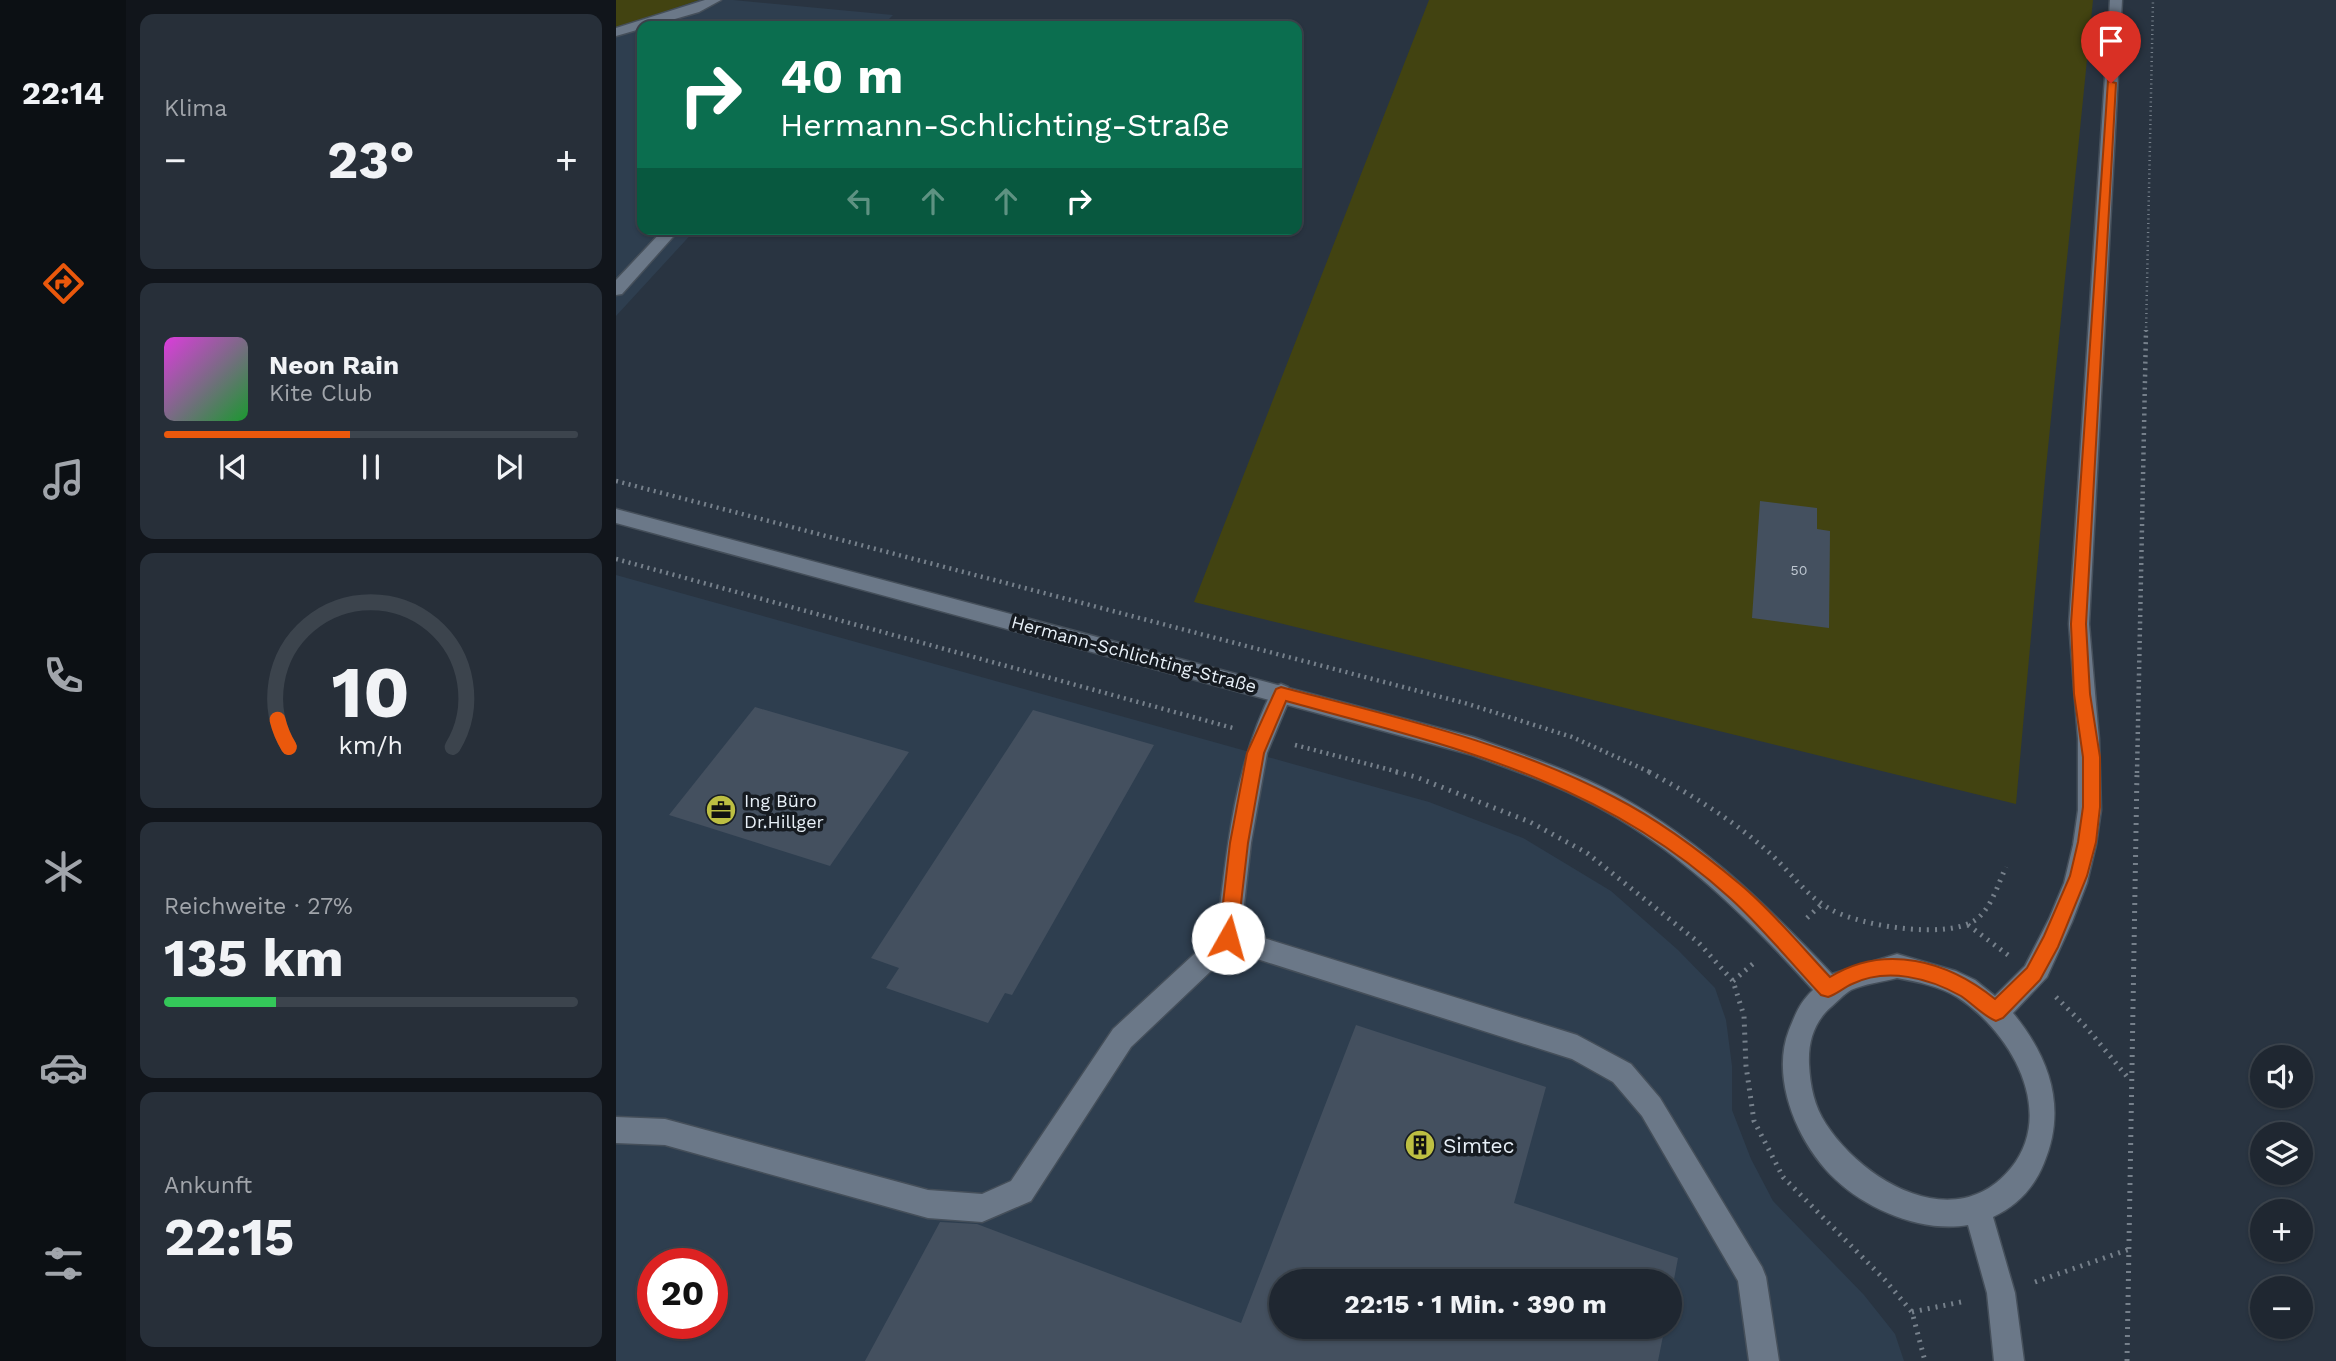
<!DOCTYPE html>
<html lang="de">
<head>
<meta charset="utf-8">
<style>
  :root { --surface:#1f2731; --page:#272f39; --text:#f1f3f6; --muted:#a1a5ab; --line:#3c444d; --accent:#ea580c }
  body { margin:0; font-family:"Work Sans",sans-serif; background:var(--page); color:var(--text); height:100vh; display:flex; flex-direction:column; font-size:26px; white-space:nowrap }
  * { box-sizing:border-box; margin:0 }
  p { font-size:23px; color:var(--muted) }
  .icon { flex:none; width:38px; height:38px; fill:none; stroke:currentColor; stroke-width:2; stroke-linecap:round; stroke-linejoin:round }
  .map { position:relative; flex:1; overflow:hidden }
  .panel { display:flex; flex-direction:column; gap:14px; padding:14px; background:#11151b; width:490px }
  .panel>* { flex:none }
  .banner { position:absolute; left:21px; top:21px; width:665px; height:214px; border-radius:14px; box-shadow:0 2px 5px #0004,0 0 0 2px var(--line); background:#0b6e4f; color:#fff; overflow:hidden }
  .fabs { position:absolute; left:1634px; top:1045px; display:grid; gap:14px }
  .fabs a { display:grid; place-items:center; width:63px; height:63px; border-radius:50%; background:var(--surface); box-shadow:0 2px 5px #0004,0 0 0 2px var(--line); font-size:35px }
  .speed { position:absolute; left:21px; top:1248px; display:flex; gap:14px; font-size:35px; font-weight:700; text-align:center }
  .speed>* { display:grid; place-content:center; width:91px; height:91px; border-radius:50%; background:var(--surface); box-shadow:0 2px 5px #0004,0 0 0 2px var(--line); line-height:1 }
  .speed .limit { border:10px solid #d22; background:#fff; color:#111 }
  .pin { position:absolute; display:grid; place-items:center; width:60px; height:60px; color:#fff; margin:-72px -30px; border-radius:50% 50% 50% 0; rotate:-45deg; box-shadow:0 0 7px #0007 }
  .pin .icon { rotate:45deg }
  .me { position:absolute; width:77px; margin:-38px; rotate:7deg; stroke-linejoin:round; filter:drop-shadow(0 0 5px #0008) }
  .turn { display:flex; align-items:center; gap:24px; height:147px; padding:0 28px; font-size:32px }
  .turn .icon { width:91px; height:91px; stroke-width:2.5 }
  .turn b { display:block; font-size:49px; line-height:60px }
  .lanes { display:flex; align-items:center; height:66px; padding:0 28px; background:#0003; justify-content:center; gap:35px; direction:ltr }
  .lanes .off { opacity:.35 }
  .big { font-size:52px; font-weight:700; line-height:1.1 }
  .panel .widget { flex:1; display:flex; flex-direction:column; justify-content:center; gap:10px; min-width:0; padding:0 24px; border-radius:14px; background:var(--page) }
  .panel .dial { align-items:center; gap:0 }
  .dial svg { height:182px; overflow:visible; fill:none; stroke:var(--line); stroke-width:7; stroke-linecap:round; text-anchor:middle }
  .dial text { fill:var(--text); stroke:none }
  .song { display:flex; align-items:center; gap:21px }
  .cover { width:84px; height:84px; border-radius:10px; background:linear-gradient(135deg,hsl(300 70% 55%),hsl(130 70% 35%)) }
  .played { height:7px; border-radius:4px; background:linear-gradient(90deg,var(--accent) 45%,var(--line) 45%) }
  .keys { display:flex; justify-content:space-around; direction:ltr }
  .heat { display:flex; justify-content:space-between; align-items:center; font-size:38px; direction:ltr }
  .charge { height:10px; border-radius:5px; background:linear-gradient(90deg,#34c759 27%,var(--line) 0) }
  .trip { position:absolute; left:653px; top:1269px; width:413px; height:70px; border-radius:35px; background:var(--surface); box-shadow:0 2px 5px #0004,0 0 0 2px var(--line); font-weight:700; line-height:70px; text-align:center }
  main { display:flex; flex:1; min-height:0 }
  .tabs { display:flex; flex-direction:column; width:126px; justify-content:space-around; align-items:center; background:#0c1014; color:var(--muted) }
  .tabs .icon { width:49px; height:49px }
  .tabs .current { color:var(--accent) }
  .tabs b { font-size:32px; color:var(--text) }
  .map>svg:first-child { display:block }
  .built { fill:#2e3e4f; fill-rule:evenodd }
  .green { fill:#424311 }
  .building { fill:#44505f }
  .lines { fill:none; stroke-linecap:round; stroke-linejoin:round }
  .service-casing { stroke:#454f5a; stroke-width:3 }
  .tertiary-casing { stroke:#454f5a; stroke-width:3 }
  .path-far2 { stroke:#76808b; stroke-width:2.5; stroke-dasharray:1 3.5; stroke-linecap:butt }
  .path-far1 { stroke:#76808b; stroke-width:4.5; stroke-dasharray:2 4.5; stroke-linecap:butt }
  .path { stroke:#76808b; stroke-width:5; stroke-dasharray:2 6; stroke-linecap:butt }
  .service { fill:#6b7888; fill-rule:evenodd }
  .tertiary { fill:#6b7888; fill-rule:evenodd }
  .route { fill:#ea580c; stroke:#983908; stroke-width:2 }
  .labels { text-anchor:middle; dominant-baseline:central; stroke-width:7; stroke-linejoin:round; paint-order:stroke }
  .number-label { font-size:14px; fill:#bfc8d2 }
  .street-label { font-size:18px; fill:#e8f0f8; stroke:#161b21 }
  .poi-label { font-size:18px; fill:#e8f0f8; stroke:#161b21; text-anchor:start }
  .near-poi-label { font-size:21px; fill:#e8f0f8; stroke:#161b21; text-anchor:start }
</style>
</head>
<body>
<main>
<nav class="tabs">
<b>22:14</b>
<svg class="icon current" aria-label="directions" viewBox="0 0 24 24"><path d="M12 3l9 9-9 9-9-9zM9 14v-3h6M13 9l2 2-2 2"/></svg>
<svg class="icon" aria-label="music" viewBox="0 0 24 24"><path d="M9 18V5l10-2v13"/><circle cx="6" cy="18" r="3"/><circle cx="16" cy="16" r="3"/></svg>
<svg class="icon" aria-label="phone" viewBox="0 0 24 24"><path d="M5 4h4l2 5-3 2q2 4 5 5l2-3 5 2v4C11 20 4 13 5 4z"/></svg>
<svg class="icon" aria-label="climate" viewBox="0 0 24 24"><path d="M12 3v18M4 7l16 10M4 17L20 7"/></svg>
<svg class="icon" aria-label="car" viewBox="0 0 24 24"><path d="M5 17H2v-5l4-1 3-4h7l3 4 3 1v5h-3M9 17h6M6 11h13"/><circle cx="7" cy="17" r="2"/><circle cx="17" cy="17" r="2"/></svg>
<svg class="icon" aria-label="filters" viewBox="0 0 24 24"><path d="M4 7h16M4 17h16"/><circle cx="9" cy="7" r="2"/><circle cx="15" cy="17" r="2"/></svg>
</nav>
<section class="panel">
<div class="widget"><p>Klima</p>
<div class="heat"><a>−</a><b class="big">23°</b><a>+</a></div>
</div>
<div class="widget">
<div class="song"><i class="cover"></i><div><b>Neon Rain</b><p>Kite Club</p></div></div>
<div class="played"></div>
<div class="keys"><svg class="icon" aria-label="previous" viewBox="0 0 24 24"><path d="M18 5L8 12l10 7zM5 5v14"/></svg><svg class="icon" aria-label="pause" viewBox="0 0 24 24"><path d="M8 5v14M16 5v14"/></svg><svg class="icon" aria-label="next" viewBox="0 0 24 24"><path d="M6 5l10 7-10 7zM19 5v14"/></svg></div>
</div>
<div class="widget dial"><svg viewBox="0 0 100 80">
<path d="M14 69A42 42 0 1 1 86 69"/>
<path d="M14 69A42 42 0 0 1 9 57" stroke="#ea580c"/>
<text x="50" y="56" font-size="32" font-weight="700">10</text>
<text x="50" y="72" font-size="11">km/h</text>
</svg></div>
<div class="widget"><p>Reichweite · 27%</p><b class="big">135 km</b><div class="charge"></div></div>
<div class="widget"><p>Ankunft</p><b class="big">22:15</b></div>
</section>
<div class="map">
<svg width="1720" height="1361" viewBox="0 0 1720 1361">
  <rect width="100%" height="100%" fill="#293441"/>
  <g class="built">
    <polygon points="0,0 117,0 277,15 266,26 26,26 26,229 80,229 0,316"/>
    <path d="M0,575L813,802L907,838L995,891L1062,950L1099,988L1110,1020L1116,1066V1110L1135,1159L1157,1201L1248,1295L1279,1334L1288,1361H0ZM37,1264H96V1323H37ZM665,1281H1054V1326H665Z"/>
  </g>
  <g class="green">
    <polygon points="0,0 83,0 0,28"/>
    <polygon points="813,0 1477,0 1430,468 1400,804 578,602"/>
  </g>
  <g class="building">
    <polygon points="1144,501 1201,508 1201,529 1214,531 1213,628 1136,618"/>
    <polygon points="139,707 293,752 214,866 53,815"/>
    <polygon points="417,710 538,745 396,995 389,993 372,1023 270,988 283,968 255,958"/>
    <polygon points="740,1025 930,1087 898,1203 1062,1258 1054,1301 1054,1281 665,1281 665,1326 1049,1326 1042,1361 249,1361 324,1222 361,1224 625,1323"/>
  </g>
  <g class="lines">
    <g class="service-casing">
      <g id="service">
        <polygon points="89,0 105,0 83,12 0,36 0,28"/>
        <polygon points="48,229 64,229 6,294 0,295 0,280"/>
        <path d="M665,684L672,687L676,693L651,753L635,843L625,931L961,1035L1015,1064L1044,1098L1146,1267L1150,1277L1163,1361H1133L1122,1281L1026,1116L997,1082L956,1059L616,951L515,1047L415,1201L366,1222L312,1218L49,1145L0,1143V1117L49,1119L312,1190L366,1194L395,1181L497,1029L601,933C611,847 618,765 658,687Z"/>
      </g>
    </g>
    <g class="tertiary-casing">
      <path id="tertiary" d="M1494,0H1506L1473,624L1483,739L1485,810L1480,845L1471,883L1456,922L1431,977L1397,1013C1434,1058 1451,1108 1428,1163C1418,1188 1401,1206 1377,1217L1399,1293L1408,1361H1378L1371,1293L1352,1225C1307,1233 1252,1210 1220,1180C1182,1145 1154,1079 1173,1030C1180,1013 1184,1002 1197,990C1131,917 1059,845 970,801C933,782 894,769 856,755L0,523V509L857,737C900,752 945,767 986,787C1075,831 1148,902 1216,974L1281,954L1340,971L1359,980L1379,996L1409,966L1433,919L1448,883L1457,845L1462,810V739L1453,624ZM1281,978C1302,982 1323,986 1341,997C1394,1031 1441,1111 1395,1168C1340,1236 1248,1182 1210,1124C1198,1106 1194,1085 1193,1064C1192,1042 1198,1022 1215,1007C1221,1002 1228,994 1235,990C1248,984 1266,982 1281,978Z"/>
    </g>
    <polyline class="path-far2" points="1530,332 1537,0"/>
    <g class="path-far1">
      <polyline points="0,481 852,704 956,737 1036,773"/>
      <polyline points="0,559 617,728"/>
      <polyline points="679,745 786,773"/>
      <polyline points="1521,773 1530,330"/>
    </g>
    <g class="path">
      <polyline points="780,772 800,777 914,822 971,853 1082,942 1117,981 1128,1016 1130,1066 1138,1121 1167,1177 1269,1280 1296,1312 1309,1361"/>
      <path d="M1033,772C1074,794 1114,818 1149,849C1172,868 1189,896 1216,910C1245,926 1335,941 1362,918C1376,906 1382,884 1390,867"/>
      <polyline points="1191,918 1206,904"/>
      <polyline points="1352,925 1392,955"/>
      <polyline points="1117,981 1139,962"/>
      <polyline points="1440,997 1470,1027 1513,1079"/>
      <polyline points="1419,1282 1514,1249"/>
      <polyline points="1296,1312 1350,1301"/>
      <polyline points="1511,1361 1521,772"/>
    </g>
    <use href="#service" class="service"/>
    <use href="#tertiary" class="tertiary"/>
  </g>
  <path class="route" d="M1492,81L1500,83L1470,624L1474,694L1484,757V807L1480,842L1471,876L1442,947L1424,980L1387,1018L1380,1021C1367,1016 1357,1004 1345,996C1313,978 1271,967 1236,984C1227,988 1221,994 1212,997L1205,995C1175,963 1146,927 1114,898C984,779 834,746 670,701L648,753L632,843L621,938L618,944L612,947L605,944L603,938L614,843L631,753L660,689L665,687C778,717 894,742 998,797C1043,820 1086,852 1125,885C1157,912 1185,946 1214,977C1269,943 1332,961 1379,999L1411,968L1428,936L1454,876L1462,842L1467,807V757L1458,694L1455,624Z"/>
  <defs>
    <g id="office-disc" transform="scale(1.575)"><circle r="9.5" fill="#bdbf42" stroke="#161b21"/><path d="M-6-3h4V-5.5h4V-3h4V5H-6ZM-1-4.5V-3h2v-1.5ZM-6 0V1H6V0Z" fill="#111"/></g>
    <g id="building-disc" transform="scale(1.575)"><circle r="9.5" fill="#bdbf42" stroke="#161b21"/><path d="M-4-6H4V6H1V3H-1V6H-4ZM-2.5-4.3h1.7v1.8h-1.7ZM.8-4.3h1.7v1.8H.8ZM-2.5-1h1.7V.8h-1.7ZM.8-1h1.7V.8H.8Z" fill="#111"/></g>
  </defs>
  <g fill-rule="evenodd">
    <use href="#office-disc" x="105" y="810"/>
    <use href="#building-disc" x="804" y="1145"/>
  </g>
  <g class="labels">
    <g class="number-label">
      <text x="1183" y="570">50</text>
    </g>
    <g class="street-label">
      <text transform="translate(518 654) rotate(15)">Hermann-Schlichting-Straße</text>
    </g>
    <g class="poi-label">
      <text x="128" y="800">Ing Büro<tspan x="128" dy="21">Dr.Hillger</tspan></text>
    </g>
    <g class="near-poi-label">
      <text x="827" y="1145">Simtec</text>
    </g>
  </g>
</svg>
<div class="fabs">
<a><svg class="icon" aria-label="sound" viewBox="0 0 24 24"><path d="M4 9h4l5-4v14l-5-4H4zM17 9q2 3 0 6"/></svg></a>
<a><svg class="icon" aria-label="layers" viewBox="0 0 24 24"><path d="M12 4l9 5-9 5-9-5zM3 14l9 5 9-5"/></svg></a>
<a>+</a>
<a>−</a>
</div>
<div class="speed"><div class="limit">20</div></div>
<div class="pin" style="left:1495px;top:83px;background:#d93025"><svg class="icon" aria-label="arrive" viewBox="0 0 24 24"><path d="M6 21V4h12l-3 4 3 4H6"/></svg></div>
<svg class="me" style="left:612px;top:938px" viewBox="-20 -20 40 40"><circle r="19" fill="#fff"/><path d="M0-13L10 11 0 6-10 11z" fill="#ea580c"/></svg>
<div class="trip">22:15 · 1 Min. · 390 m</div>
<div class="banner">
<div class="turn"><svg class="icon" aria-label="right" viewBox="0 0 24 24"><path d="M7 20v-9h11M14 6l5 5-5 5"/></svg><div><b>40 m</b>Hermann-Schlichting-Straße</div></div>
<div class="lanes"><svg class="icon off" aria-label="left" viewBox="0 0 24 24"><path d="M17 20v-9H6M10 6l-5 5 5 5"/></svg><svg class="icon off" aria-label="ahead" viewBox="0 0 24 24"><path d="M12 20V5M6 11l6-6 6 6"/></svg><svg class="icon off" aria-label="ahead" viewBox="0 0 24 24"><path d="M12 20V5M6 11l6-6 6 6"/></svg><svg class="icon" aria-label="right" viewBox="0 0 24 24"><path d="M7 20v-9h11M14 6l5 5-5 5"/></svg></div>
</div>
</div>
</main>
</body>
</html>
